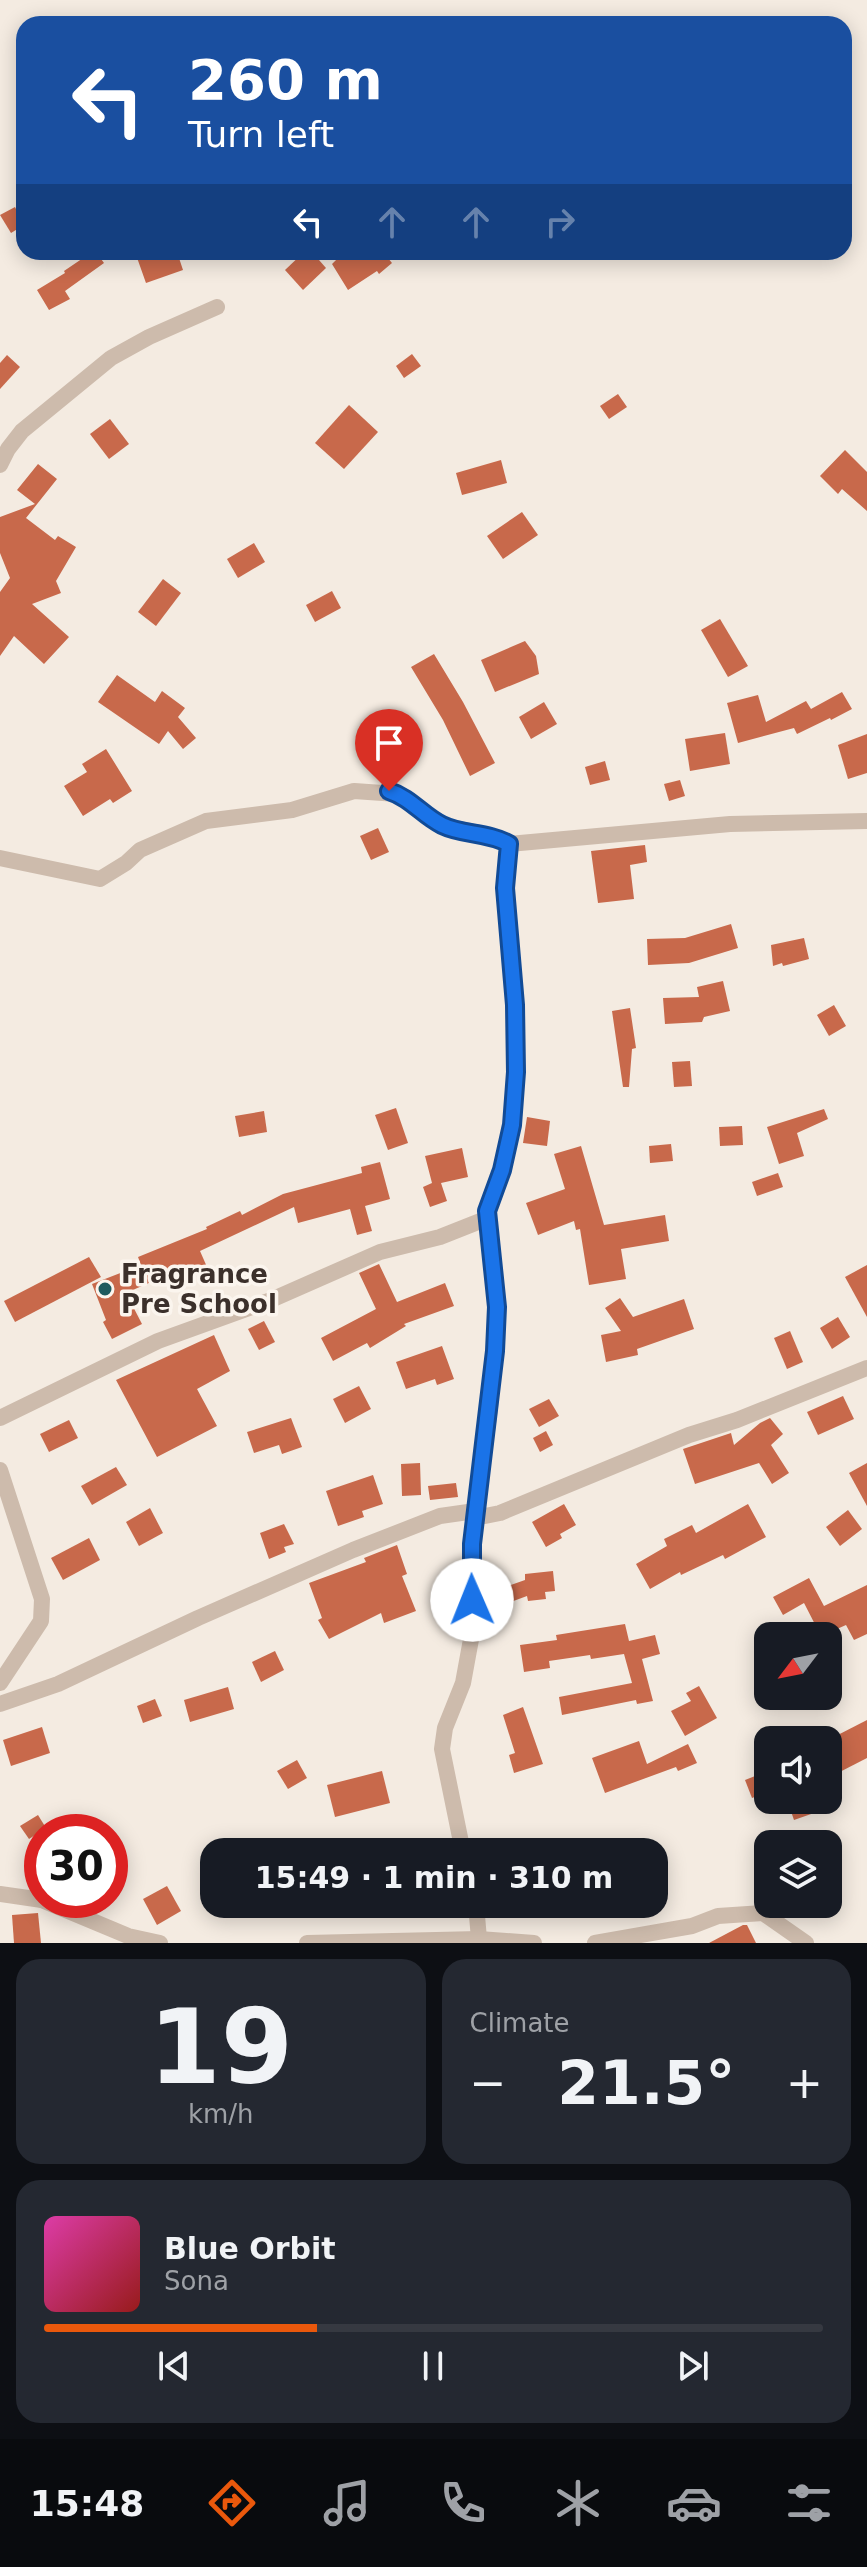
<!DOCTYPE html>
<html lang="en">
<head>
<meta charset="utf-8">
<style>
  :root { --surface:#171b24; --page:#242831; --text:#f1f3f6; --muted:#9ea1a6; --line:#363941; --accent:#ea580c }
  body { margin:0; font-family:"DejaVu Sans",sans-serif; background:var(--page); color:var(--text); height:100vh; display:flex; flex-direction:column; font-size:30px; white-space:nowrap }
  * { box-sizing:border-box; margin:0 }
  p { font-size:26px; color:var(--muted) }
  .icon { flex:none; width:44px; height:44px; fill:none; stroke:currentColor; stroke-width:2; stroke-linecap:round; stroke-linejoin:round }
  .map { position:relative; height:1943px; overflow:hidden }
  .panel { display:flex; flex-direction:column; gap:16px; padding:16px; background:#0d0f14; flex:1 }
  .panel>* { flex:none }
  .hud { position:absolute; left:16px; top:16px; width:836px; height:244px; border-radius:24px; box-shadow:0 4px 20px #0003; background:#1a4fa0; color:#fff; overflow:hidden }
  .needle { width:52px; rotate:238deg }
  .buttons { position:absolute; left:754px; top:1622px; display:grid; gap:16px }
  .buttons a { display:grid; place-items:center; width:88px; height:88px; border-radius:16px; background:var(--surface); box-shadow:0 4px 20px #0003; font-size:40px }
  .speed { position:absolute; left:24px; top:1814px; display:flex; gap:16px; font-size:40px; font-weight:700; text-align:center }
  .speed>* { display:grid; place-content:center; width:104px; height:104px; border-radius:50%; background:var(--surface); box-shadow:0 4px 20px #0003; line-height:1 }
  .speed .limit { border:12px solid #d22; background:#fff; color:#111 }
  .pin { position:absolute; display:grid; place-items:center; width:68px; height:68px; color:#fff; margin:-82px -34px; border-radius:50% 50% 50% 0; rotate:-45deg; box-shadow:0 0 8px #0007 }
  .pin .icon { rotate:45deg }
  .me { position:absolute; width:88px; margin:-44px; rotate:359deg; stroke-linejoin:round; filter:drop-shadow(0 0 6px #0008) }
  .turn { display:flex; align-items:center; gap:28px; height:168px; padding:0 40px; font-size:36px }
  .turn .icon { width:104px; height:104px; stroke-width:2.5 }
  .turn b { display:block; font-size:56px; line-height:68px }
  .lanes { display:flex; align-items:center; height:76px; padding:0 40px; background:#0003; justify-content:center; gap:40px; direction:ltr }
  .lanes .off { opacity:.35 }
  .big { font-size:60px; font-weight:600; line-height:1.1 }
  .panel .widget { flex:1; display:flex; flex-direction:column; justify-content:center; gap:12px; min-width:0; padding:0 28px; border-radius:24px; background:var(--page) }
  .panel .dial { align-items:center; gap:0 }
  .dial b { font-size:104px; line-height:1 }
  .song { display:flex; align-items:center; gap:24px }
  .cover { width:96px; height:96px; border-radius:12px; background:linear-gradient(135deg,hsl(320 70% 55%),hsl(0 70% 35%)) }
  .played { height:8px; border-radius:4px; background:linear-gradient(90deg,var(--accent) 35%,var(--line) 35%) }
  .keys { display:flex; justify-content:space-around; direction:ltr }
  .heat { display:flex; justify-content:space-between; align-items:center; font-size:44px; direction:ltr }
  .panel .tiles { flex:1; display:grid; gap:16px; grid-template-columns:1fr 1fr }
  .widget:last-child { grid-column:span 2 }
  .trip { position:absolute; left:200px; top:1838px; width:468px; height:80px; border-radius:24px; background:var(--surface); box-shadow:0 4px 20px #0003; font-weight:600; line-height:80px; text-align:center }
  .dock { display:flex; height:128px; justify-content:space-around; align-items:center; background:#090b0e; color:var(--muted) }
  .dock .icon { width:56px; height:56px }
  .dock .selected { color:var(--accent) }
  .dock b { font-size:36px; color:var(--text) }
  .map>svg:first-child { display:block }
  .building { fill:#c8694b }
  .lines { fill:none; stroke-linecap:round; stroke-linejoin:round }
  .street { stroke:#cdbbac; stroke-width:16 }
  .route-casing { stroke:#114b97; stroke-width:20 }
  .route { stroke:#1a73e8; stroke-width:14 }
  .poi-dot { fill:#1f5a5e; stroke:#fbf5ee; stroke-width:3 }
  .labels { text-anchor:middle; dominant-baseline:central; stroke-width:7; stroke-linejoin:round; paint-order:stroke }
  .poi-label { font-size:26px; font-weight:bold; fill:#3b302b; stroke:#fbf5ee; text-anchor:start }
</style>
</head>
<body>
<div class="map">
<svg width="867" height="1943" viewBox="0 0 867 1943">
  <rect width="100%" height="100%" fill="#f4ebe1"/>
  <g class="building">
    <polygon points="15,207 24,225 11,233 0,215"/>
    <polygon points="92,252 96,252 104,263 65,291 70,299 49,310 37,290 65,273 64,271"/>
    <polygon points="135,252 177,252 183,270 146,283"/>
    <polygon points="304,252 312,252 326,268 303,290 285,270"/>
    <polygon points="344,252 383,252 392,263 379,274 377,271 348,290 332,264"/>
    <polygon points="412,354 421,366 404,378 396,366"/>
    <polygon points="7,355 20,367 0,389 0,363"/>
    <polygon points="618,394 627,407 609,419 600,406"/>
    <polygon points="349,405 378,432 344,469 315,443"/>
    <polygon points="110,419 129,444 109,459 90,434"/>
    <polygon points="845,450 867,472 867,511 842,489 838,494 820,476"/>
    <polygon points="501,460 507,483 462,495 456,473"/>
    <polygon points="38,464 57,479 26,518 55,540 58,536 76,547 56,581 61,593 32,604 69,637 44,664 14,636 0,656 0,592 10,578 0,553 0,517 35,504 17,490"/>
    <polygon points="522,512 538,535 503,559 487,536"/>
    <polygon points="254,543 265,562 238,578 227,559"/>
    <polygon points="163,579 181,593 156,626 138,612"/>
    <polygon points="332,591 341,608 315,622 306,605"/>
    <polygon points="720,619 748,666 728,677 701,630"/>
    <polygon points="525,641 536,656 539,674 495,692 481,660"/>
    <polygon points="434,654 463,702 495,763 470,776 443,720 411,667"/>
    <polygon points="117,675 155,702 162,691 185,708 178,717 196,738 183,749 168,731 159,744 98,702"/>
    <polygon points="842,692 852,709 831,720 830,718 797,734 794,728 738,743 727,703 758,695 766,722 806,701 811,709"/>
    <polygon points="544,702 557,724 531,739 519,717"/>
    <polygon points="725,733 730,764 690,771 685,739"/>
    <polygon points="867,734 867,773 848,779 838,745"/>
    <polygon points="106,749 132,791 113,803 110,799 83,816 64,786 87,772 82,764"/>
    <polygon points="605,761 610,780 590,785 585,767"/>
    <polygon points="680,780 685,796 669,801 664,784"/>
    <polygon points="378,828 389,852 371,860 360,836"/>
    <polygon points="645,845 647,862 630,865 634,899 598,903 591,851"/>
    <polygon points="731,924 738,948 689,963 648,965 647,939 685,938"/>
    <polygon points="804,938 809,959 783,966 782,963 773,966 771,945"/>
    <polygon points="723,981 730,1011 704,1017 702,1022 665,1024 663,998 699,997 697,987"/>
    <polygon points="834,1005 846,1026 829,1036 817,1015"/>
    <polygon points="630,1008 636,1048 632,1049 629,1087 623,1087 612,1011"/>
    <polygon points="690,1061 692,1086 674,1087 672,1062"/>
    <polygon points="396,1108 408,1143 388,1150 375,1115"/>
    <polygon points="824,1109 828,1119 797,1133 804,1156 779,1164 767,1127"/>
    <polygon points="264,1111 267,1132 239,1137 235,1116"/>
    <polygon points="527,1117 550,1121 547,1146 523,1143"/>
    <polygon points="742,1126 743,1145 720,1146 719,1127"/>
    <polygon points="671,1144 673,1161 650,1163 649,1146"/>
    <polygon points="581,1146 604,1225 665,1215 669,1241 621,1249 626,1279 589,1285 580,1229 576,1230 574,1221 538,1235 526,1203 565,1189 554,1154"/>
    <polygon points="462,1148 468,1177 441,1183 447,1201 430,1207 423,1187 432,1183 425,1156"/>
    <polygon points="380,1162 390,1199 365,1206 372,1231 357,1235 350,1209 298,1223 294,1207 200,1251 207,1267 170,1282 167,1275 126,1293 142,1324 112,1339 103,1322 106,1320 92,1284 141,1265 138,1257 207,1229 206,1227 240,1211 242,1215 283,1194 362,1173 361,1167"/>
    <polygon points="778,1173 783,1187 757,1196 752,1182"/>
    <polygon points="89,1257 101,1277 15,1322 4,1301"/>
    <polygon points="379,1264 397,1302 445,1283 454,1306 404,1324 406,1326 370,1348 367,1343 333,1361 321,1338 376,1309 359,1273"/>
    <polygon points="867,1265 867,1317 845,1277"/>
    <polygon points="620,1298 633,1317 684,1299 694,1329 637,1349 638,1355 606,1362 601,1335 621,1331 605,1308"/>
    <polygon points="838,1317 850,1337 832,1349 820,1328"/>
    <polygon points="264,1321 275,1342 259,1350 248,1329"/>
    <polygon points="790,1331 803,1362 787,1369 774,1338"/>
    <polygon points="214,1335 230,1371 197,1389 217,1426 157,1457 116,1380"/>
    <polygon points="442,1346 454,1379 437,1385 435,1379 406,1389 396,1362"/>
    <polygon points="359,1386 371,1409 345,1423 333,1399"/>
    <polygon points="843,1396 854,1419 818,1435 807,1412"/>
    <polygon points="549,1399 559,1416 539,1427 529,1409"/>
    <polygon points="291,1418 302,1447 282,1454 279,1445 254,1453 247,1432"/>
    <polygon points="770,1418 783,1434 771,1445 789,1473 772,1484 759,1463 695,1484 683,1449 731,1433 734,1445 760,1423"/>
    <polygon points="69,1420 78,1438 49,1452 40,1434"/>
    <polygon points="546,1431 553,1445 540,1452 533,1438"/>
    <polygon points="420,1463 421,1495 402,1496 401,1464"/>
    <polygon points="867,1463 867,1506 849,1473"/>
    <polygon points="116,1467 127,1485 92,1505 81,1486"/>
    <polygon points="373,1475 383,1504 362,1511 364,1517 338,1526 326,1491"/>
    <polygon points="456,1483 458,1497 430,1500 428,1486"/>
    <polygon points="564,1504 576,1525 560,1534 562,1538 546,1547 532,1522"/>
    <polygon points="748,1504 766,1537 725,1559 723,1555 681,1575 680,1572 650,1589 636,1564 667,1546 664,1539 692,1525 696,1533"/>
    <polygon points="150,1508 163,1533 139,1546 126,1522"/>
    <polygon points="848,1510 862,1529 840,1546 826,1527"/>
    <polygon points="284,1524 294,1544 284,1547 286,1552 269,1559 260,1533"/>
    <polygon points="89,1538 100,1560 63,1580 51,1558"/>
    <polygon points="397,1545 407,1574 402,1576 416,1611 384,1623 381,1613 329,1639 318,1620 322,1618 309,1583 366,1562 364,1558"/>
    <polygon points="553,1571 555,1591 545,1592 546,1599 528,1601 527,1596 505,1604 499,1589 525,1580 525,1574"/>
    <polygon points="809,1578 824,1606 867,1585 867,1634 854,1640 846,1625 821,1636 804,1603 783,1615 773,1597"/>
    <polygon points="625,1624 629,1641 655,1635 660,1654 642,1659 653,1701 637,1704 636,1700 562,1715 559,1697 632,1683 624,1654 591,1659 590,1655 549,1661 550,1668 524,1672 520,1645 557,1640 556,1635"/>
    <polygon points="275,1651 284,1670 261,1682 252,1662"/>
    <polygon points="699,1686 717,1718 685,1736 671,1711 691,1701 686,1693"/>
    <polygon points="228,1687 234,1709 190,1722 184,1700"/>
    <polygon points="155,1699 162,1716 143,1723 137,1706"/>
    <polygon points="523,1707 543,1764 514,1773 509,1755 515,1753 503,1715"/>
    <polygon points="867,1720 867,1758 828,1778 828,1740"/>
    <polygon points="42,1727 50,1753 11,1766 3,1740"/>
    <polygon points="639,1741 647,1764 688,1744 697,1763 678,1771 676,1767 605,1793 592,1758"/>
    <polygon points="297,1760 307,1778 288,1789 277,1771"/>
    <polygon points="382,1771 390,1803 335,1817 327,1785"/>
    <polygon points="768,1771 768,1792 752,1798 745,1780"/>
    <polygon points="787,1800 810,1800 814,1813 794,1820"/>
    <polygon points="38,1815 46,1828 29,1839 20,1826"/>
    <polygon points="167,1886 181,1911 157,1925 143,1899"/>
    <polygon points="38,1913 41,1943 14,1943 12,1915"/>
    <polygon points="743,1925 747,1925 756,1943 709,1943"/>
  </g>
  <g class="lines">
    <g class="street">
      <polyline points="0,465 8,449 22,431 111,358 149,337 217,307"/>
      <polyline points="0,858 100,879 126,863 140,850 206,821 292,810 354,791 397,794 405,797 440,825 476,832 509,844"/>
      <polyline points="0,1418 158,1341 271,1300 380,1252 440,1237 488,1218"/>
      <polyline points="0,1470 42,1599 41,1621 0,1683"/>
      <polyline points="0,1704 58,1684 198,1618 353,1550 440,1516 475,1511 485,1516 500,1513 689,1435 737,1420 867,1368"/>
      <polyline points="463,1852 442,1749 445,1728 463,1683 474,1623 472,1544 490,1408 497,1307 487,1211 502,1170 512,1125 516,1072 515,1005 505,888 509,844 730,824 867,821"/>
      <polyline points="0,1894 42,1900"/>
      <polyline points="42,1900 128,1936 160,1943"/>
      <polyline points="476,1904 479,1939"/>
      <polyline points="307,1943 479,1939 534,1943"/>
      <polyline points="595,1943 692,1926 718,1916 763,1913 806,1943"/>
    </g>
  </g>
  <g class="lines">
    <g class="route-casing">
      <path id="route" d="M389,791C411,798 422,815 442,825C462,835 488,832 509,844L505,888L515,1005L516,1072L512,1125L502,1170L487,1211L497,1307L495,1351L472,1544V1600"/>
    </g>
    <use href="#route" class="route"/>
  </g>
  <circle class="poi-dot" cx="105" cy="1289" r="8"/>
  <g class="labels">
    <g class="poi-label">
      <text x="121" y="1274">Fragrance<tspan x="121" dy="30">Pre School</tspan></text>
    </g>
  </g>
</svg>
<div class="buttons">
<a><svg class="needle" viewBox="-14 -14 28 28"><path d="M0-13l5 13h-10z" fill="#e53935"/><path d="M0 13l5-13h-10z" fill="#9ea1a6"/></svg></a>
<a><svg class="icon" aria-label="sound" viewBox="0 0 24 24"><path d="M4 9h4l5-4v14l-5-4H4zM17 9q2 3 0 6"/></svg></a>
<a><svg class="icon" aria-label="layers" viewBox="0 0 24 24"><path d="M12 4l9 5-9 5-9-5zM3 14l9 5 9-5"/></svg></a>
</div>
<div class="speed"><div class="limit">30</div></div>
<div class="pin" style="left:389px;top:791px;background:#d93025"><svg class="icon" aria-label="arrive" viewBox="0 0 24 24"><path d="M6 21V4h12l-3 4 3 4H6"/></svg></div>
<svg class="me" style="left:472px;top:1600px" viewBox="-20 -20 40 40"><circle r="19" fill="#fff"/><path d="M0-13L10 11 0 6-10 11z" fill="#1a73e8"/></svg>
<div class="trip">15:49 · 1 min · 310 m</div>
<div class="hud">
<div class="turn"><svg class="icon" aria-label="left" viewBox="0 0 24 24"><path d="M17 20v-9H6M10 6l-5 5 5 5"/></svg><div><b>260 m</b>Turn left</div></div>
<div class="lanes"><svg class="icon" aria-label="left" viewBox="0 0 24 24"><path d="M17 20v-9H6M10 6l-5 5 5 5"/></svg><svg class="icon off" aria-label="ahead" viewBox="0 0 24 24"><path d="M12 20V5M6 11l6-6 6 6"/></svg><svg class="icon off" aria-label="ahead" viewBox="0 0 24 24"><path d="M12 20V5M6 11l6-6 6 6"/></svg><svg class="icon off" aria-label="right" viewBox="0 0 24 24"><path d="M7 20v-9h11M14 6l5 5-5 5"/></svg></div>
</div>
</div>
<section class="panel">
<div class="tiles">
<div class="widget dial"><b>19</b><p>km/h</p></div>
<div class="widget"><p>Climate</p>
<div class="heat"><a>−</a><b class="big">21.5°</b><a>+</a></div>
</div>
<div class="widget">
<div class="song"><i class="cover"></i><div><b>Blue Orbit</b><p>Sona</p></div></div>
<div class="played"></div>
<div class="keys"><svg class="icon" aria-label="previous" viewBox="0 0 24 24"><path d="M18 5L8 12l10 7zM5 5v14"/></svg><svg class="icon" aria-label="pause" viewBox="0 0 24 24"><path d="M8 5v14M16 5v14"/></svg><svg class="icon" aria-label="next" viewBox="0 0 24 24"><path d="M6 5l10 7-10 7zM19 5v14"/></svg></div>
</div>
</div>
</section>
<nav class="dock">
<b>15:48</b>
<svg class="icon selected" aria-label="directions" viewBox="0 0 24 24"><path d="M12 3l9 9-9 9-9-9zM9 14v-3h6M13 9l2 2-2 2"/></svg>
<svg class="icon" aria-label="music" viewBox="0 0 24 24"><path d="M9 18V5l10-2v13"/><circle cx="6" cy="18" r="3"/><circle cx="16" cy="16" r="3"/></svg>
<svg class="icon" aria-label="phone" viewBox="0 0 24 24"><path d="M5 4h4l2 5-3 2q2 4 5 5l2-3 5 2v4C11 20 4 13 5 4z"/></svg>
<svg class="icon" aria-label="climate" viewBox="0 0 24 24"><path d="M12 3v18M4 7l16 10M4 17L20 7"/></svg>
<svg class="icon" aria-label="car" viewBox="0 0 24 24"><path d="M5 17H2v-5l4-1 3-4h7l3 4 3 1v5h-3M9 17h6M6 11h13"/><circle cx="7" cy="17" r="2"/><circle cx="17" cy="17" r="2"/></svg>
<svg class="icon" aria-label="filters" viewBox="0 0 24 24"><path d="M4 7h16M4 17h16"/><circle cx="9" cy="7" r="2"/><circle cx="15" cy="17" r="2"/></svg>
</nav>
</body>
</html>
